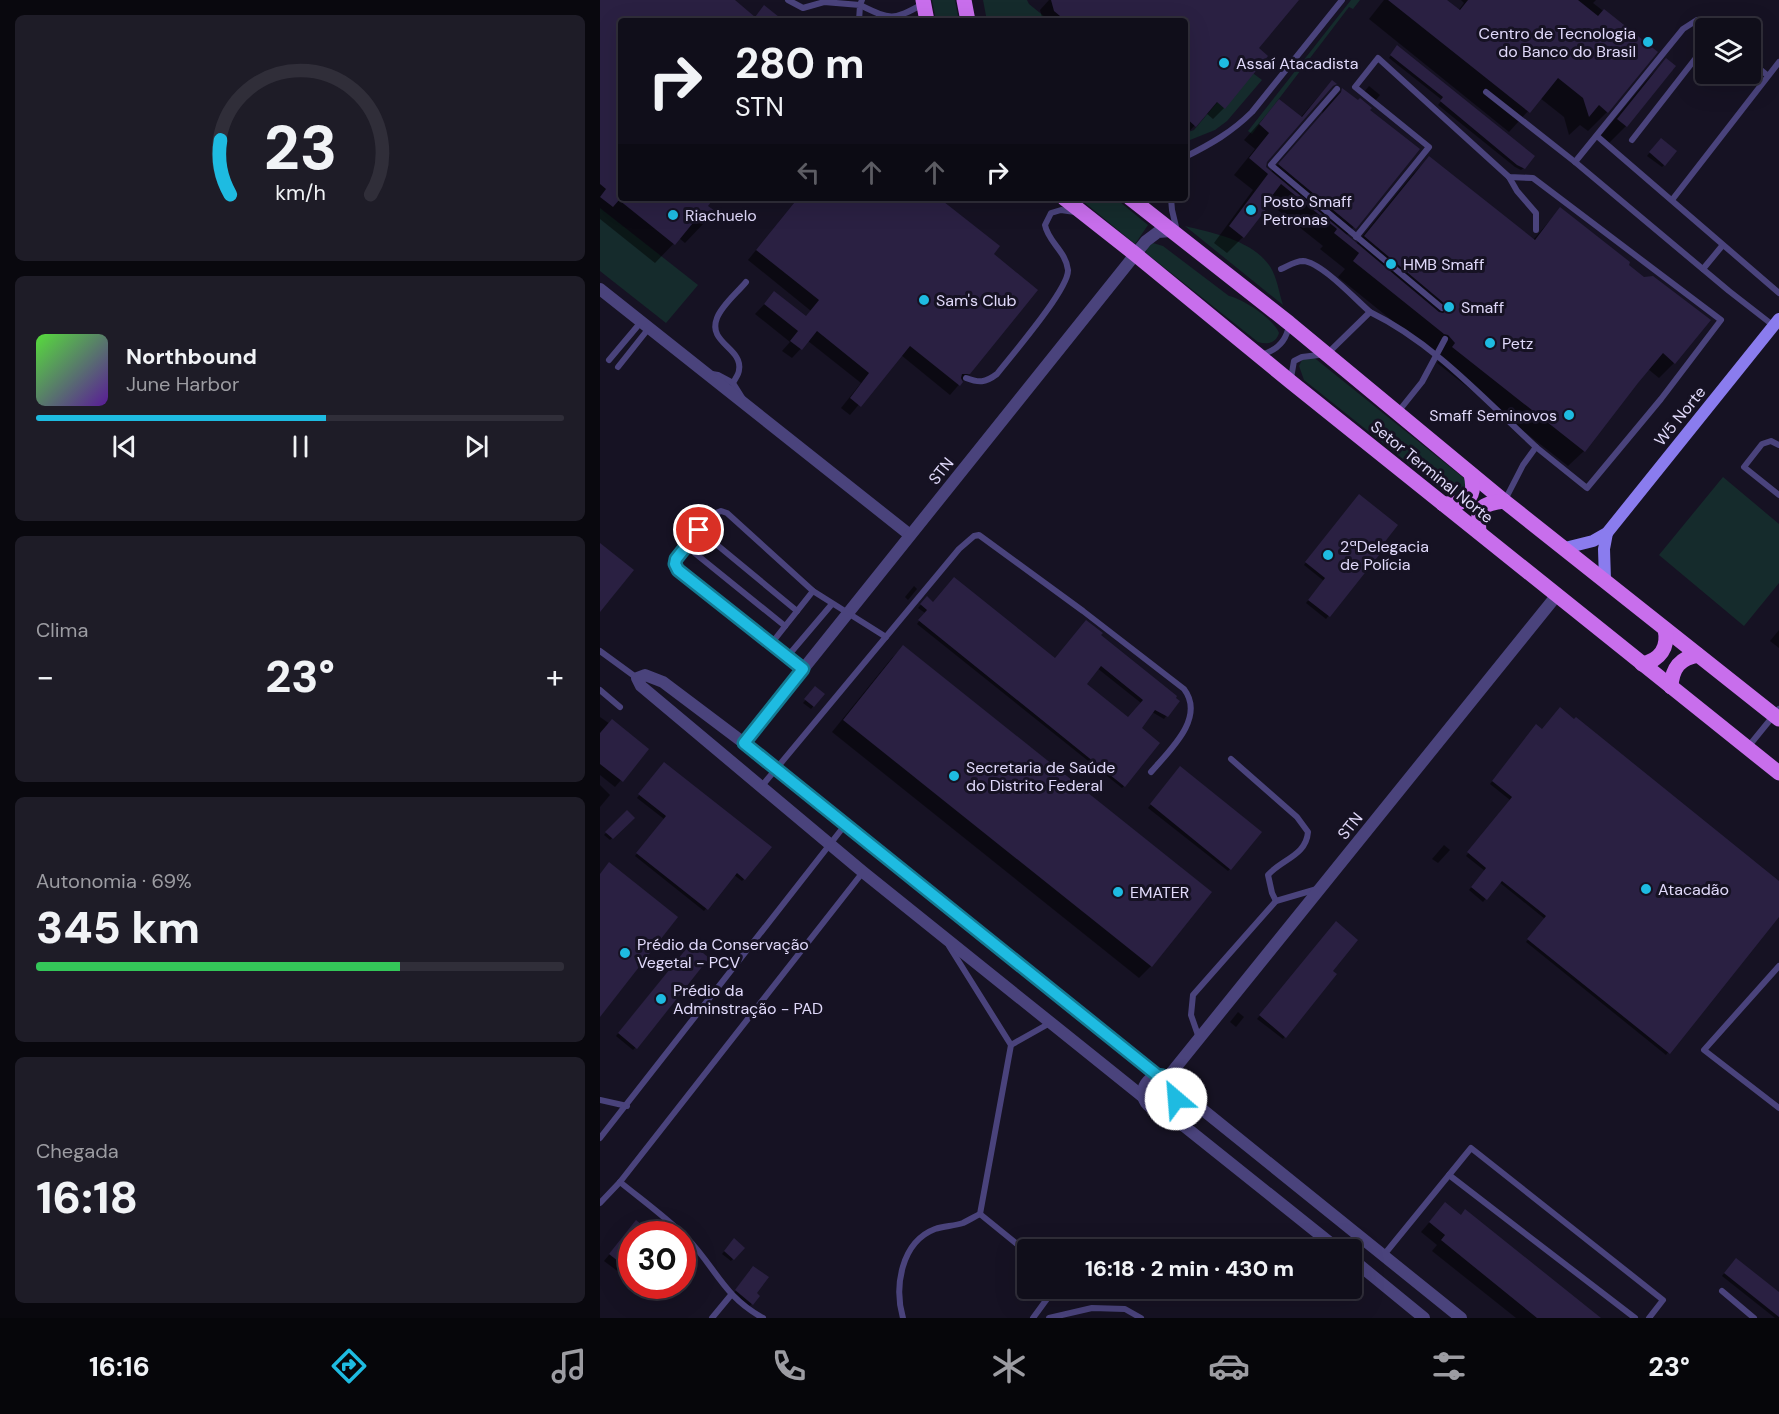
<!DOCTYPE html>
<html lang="pt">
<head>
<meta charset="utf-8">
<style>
  :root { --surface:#100e1a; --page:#1e1c27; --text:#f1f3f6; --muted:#9c9ca2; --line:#302e39; --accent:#1ebbe1 }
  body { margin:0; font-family:"DM Sans",sans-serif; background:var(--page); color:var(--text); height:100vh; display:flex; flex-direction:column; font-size:22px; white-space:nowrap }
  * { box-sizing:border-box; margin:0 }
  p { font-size:20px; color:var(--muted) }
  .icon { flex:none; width:33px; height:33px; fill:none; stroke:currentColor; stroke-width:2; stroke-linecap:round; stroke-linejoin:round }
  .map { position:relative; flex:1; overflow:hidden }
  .details { display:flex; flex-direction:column; gap:15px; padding:15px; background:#09080e; width:600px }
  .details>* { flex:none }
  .banner { position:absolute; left:18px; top:18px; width:570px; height:183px; border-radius:6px; box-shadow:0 6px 24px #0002,0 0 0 2px var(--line); background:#100e1a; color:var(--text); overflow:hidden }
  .buttons { position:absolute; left:1095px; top:18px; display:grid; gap:12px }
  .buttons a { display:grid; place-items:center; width:66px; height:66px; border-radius:6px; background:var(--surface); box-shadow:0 6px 24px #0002,0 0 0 2px var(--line); font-size:30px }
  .speed { position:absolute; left:18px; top:1221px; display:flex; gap:12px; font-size:30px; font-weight:700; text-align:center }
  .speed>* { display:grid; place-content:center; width:78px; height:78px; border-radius:50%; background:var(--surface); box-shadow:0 6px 24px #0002,0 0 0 2px var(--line); line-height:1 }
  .speed .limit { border:9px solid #d22; background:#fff; color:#111 }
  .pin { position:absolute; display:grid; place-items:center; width:51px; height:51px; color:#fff; margin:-26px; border:3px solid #fff; border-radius:50%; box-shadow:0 2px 6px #0007 }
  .me { position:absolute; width:66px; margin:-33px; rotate:333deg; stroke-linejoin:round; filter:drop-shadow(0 0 4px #0008) }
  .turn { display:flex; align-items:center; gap:21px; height:126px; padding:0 18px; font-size:27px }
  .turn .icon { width:78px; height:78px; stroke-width:2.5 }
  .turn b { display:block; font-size:42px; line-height:51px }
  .lanes { display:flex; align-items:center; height:57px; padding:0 18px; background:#0003; justify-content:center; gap:30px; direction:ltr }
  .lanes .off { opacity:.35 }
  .big { font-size:45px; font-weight:800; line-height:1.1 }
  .details .widget { flex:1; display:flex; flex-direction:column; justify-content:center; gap:9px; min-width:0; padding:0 21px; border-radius:9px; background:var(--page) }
  .details .dial { align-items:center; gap:0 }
  .dial svg { height:156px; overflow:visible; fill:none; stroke:var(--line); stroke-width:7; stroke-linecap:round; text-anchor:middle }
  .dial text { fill:var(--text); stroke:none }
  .song { display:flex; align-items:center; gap:18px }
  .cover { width:72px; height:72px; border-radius:9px; background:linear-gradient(135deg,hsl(110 70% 55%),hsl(270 70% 35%)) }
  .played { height:6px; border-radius:3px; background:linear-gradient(90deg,var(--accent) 55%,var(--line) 55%) }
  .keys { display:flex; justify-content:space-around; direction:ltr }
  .heat { display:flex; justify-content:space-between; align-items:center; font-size:33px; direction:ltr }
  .charge { height:9px; border-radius:4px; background:linear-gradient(90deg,#34c759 69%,var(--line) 0) }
  .trip { position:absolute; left:417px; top:1239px; width:345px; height:60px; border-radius:6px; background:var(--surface); box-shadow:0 6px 24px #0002,0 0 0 2px var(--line); font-weight:800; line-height:60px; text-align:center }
  .tabs { display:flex; height:96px; justify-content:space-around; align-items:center; background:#06060a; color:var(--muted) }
  .tabs .icon { width:42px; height:42px }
  .tabs .on { color:var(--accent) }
  .tabs b { font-size:27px; color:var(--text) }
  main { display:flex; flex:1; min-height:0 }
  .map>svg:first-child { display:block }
  .green { fill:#152b2c }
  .shadow { fill:#0007; fill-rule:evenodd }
  .building { fill:#2a2042; fill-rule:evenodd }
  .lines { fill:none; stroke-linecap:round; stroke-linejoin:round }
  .lane { stroke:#4a437c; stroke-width:6 }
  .street { stroke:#4a437c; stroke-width:12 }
  .secondary { stroke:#8a7cee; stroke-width:12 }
  .primary { stroke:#c86eec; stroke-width:15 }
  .route-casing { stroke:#147a92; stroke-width:15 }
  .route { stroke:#1ebbe1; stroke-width:10 }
  .poi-dot { fill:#1ebbe1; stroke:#161223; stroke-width:2 }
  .labels { text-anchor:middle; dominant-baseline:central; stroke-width:6; stroke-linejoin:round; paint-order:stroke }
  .poi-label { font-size:16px; fill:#e0d9fa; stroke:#161223; text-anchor:start }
  .street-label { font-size:16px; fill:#e0d9fa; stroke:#161223 }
</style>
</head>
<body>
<main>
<section class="details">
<div class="widget dial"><svg viewBox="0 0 100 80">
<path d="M14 69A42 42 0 1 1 86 69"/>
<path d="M14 69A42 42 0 0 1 9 41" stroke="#1ebbe1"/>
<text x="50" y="56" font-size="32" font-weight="700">23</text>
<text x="50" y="72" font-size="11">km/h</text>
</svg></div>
<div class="widget">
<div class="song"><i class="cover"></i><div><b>Northbound</b><p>June Harbor</p></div></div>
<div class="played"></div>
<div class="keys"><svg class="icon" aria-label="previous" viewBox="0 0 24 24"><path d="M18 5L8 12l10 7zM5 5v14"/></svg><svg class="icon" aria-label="pause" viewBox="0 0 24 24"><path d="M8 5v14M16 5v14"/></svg><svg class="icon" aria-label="next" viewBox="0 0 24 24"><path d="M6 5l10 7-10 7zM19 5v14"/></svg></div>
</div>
<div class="widget"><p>Clima</p>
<div class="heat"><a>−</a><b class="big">23°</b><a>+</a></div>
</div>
<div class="widget"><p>Autonomia · 69%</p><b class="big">345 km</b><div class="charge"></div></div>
<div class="widget"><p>Chegada</p><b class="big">16:18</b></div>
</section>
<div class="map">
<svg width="1179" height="1318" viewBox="0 0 1179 1318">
  <rect width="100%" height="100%" fill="#161223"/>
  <g class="green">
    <polygon points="332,0 355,0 359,21 336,21"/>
    <polygon points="383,0 427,0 429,4 450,21 387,21"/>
    <polygon points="751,0 760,0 753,9 749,7 652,134 648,131"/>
    <polygon points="646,68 662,80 627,121 615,130 585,142 585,133 594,130"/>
    <polygon points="479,198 515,198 548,225 535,244"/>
    <polygon points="0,208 98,285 66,323 0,271"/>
    <path d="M585,226C613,233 651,240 669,265C677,276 679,293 683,305Z"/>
    <path d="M553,243L563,246L629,296C643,299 674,319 679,333C676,343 668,345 658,342L546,253L547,247Z"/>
    <polygon points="712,356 865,479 865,490 857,495 847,494 704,380 699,366 702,360"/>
    <polygon points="1123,477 1179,524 1179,583 1144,626 1059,555"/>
  </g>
  <g class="shadow">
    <polygon points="0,0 132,0 154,18 164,7 182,21 21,21 21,198 112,198 106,206 113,212 104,223 85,243 79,238 55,263 0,219"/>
    <polygon points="449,0 697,0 657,48 624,108 613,119 606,113 585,136 585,21 443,21 440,10"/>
    <polygon points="784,0 844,0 858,11 864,3 861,0 996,0 993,3 1056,52 1007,112 988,131 980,125 969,135 964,117 940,98 909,132 769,19"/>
    <polygon points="795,49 924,168 921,170 915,167 838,105 842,100 789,58"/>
    <polygon points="1066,60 1074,67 1026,126 1006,146 998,139 1047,80"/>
    <polygon points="732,81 720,99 666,161 665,168 670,173 722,114 723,109 742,90 818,150 746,236 756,244 813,174 829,158 933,240 960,209 1027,265 1074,363 1059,378 1048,369 984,451 968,466 837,363 840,359 738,277 745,269 720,249 723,246 669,203 643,237 627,253 614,243 653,190 634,175 655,149 644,140 679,101 700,118"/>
    <polygon points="769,86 780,95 775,101 764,92"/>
    <polygon points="1058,142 1064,165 1062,167 1047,156"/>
    <polygon points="198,198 337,198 392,254 369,373 350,395 301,355 250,415 241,408 261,383 208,341 192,358 182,351 190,342 155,314 175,293 205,318 211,311 148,260"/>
    <polygon points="757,498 778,548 781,551 726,619 706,603 724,581 704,565"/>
    <polygon points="314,586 317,589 308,600 305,597"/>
    <path d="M327,598L333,604L455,660L499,635L578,701L564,719L552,712L540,728L524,786L522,788L317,624L325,613L318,608ZM497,668L541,703L528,719L485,684Z"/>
    <polygon points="1179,630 1179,648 1170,641"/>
    <polygon points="303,647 610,892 551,966 539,978 232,732 291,659"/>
    <polygon points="216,688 223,695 211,709 203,703"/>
    <polygon points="0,717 47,750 15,787 0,775"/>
    <polygon points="934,729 1179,883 1179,915 1066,1055 926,942 945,919 899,882 883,902 869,890 885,871 866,856 910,800 890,784"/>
    <polygon points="62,766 144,879 142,881 134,875 104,911 35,856 64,819 37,798"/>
    <polygon points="578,771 630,869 628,871 548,808"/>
    <polygon points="0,785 10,795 0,807"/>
    <polygon points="27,812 33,818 10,840 4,835"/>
    <polygon points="844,845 850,850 838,863 832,859"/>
    <polygon points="734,926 730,971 683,1039 657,1019"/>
    <polygon points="88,948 35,1048 33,1050 16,1036"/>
    <polygon points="638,1012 644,1017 636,1027 630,1022"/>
    <polygon points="845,1204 998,1318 916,1318 832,1251 837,1245 821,1232"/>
    <polygon points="36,1222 51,1234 32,1234 32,1282 4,1261"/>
    <polygon points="134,1240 143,1248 131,1261 122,1254"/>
    <polygon points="1133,1262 1179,1294 1179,1318 1175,1318 1122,1276"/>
    <polygon points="150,1270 155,1293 158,1296 149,1307 134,1293"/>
    <polygon points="36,1286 63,1286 52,1298"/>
  </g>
  <g class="building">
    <polygon points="0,0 135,0 155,17 164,5 184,21 21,21 20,198 114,198 108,206 115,211 105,224 97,218 75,245 19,200 13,207 0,197 6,189 0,184"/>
    <polygon points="451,0 699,0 659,48 668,56 625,109 617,102 596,127 585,117 585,21 466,21 454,11"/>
    <polygon points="788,0 847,0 860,10 868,0 978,0 998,16 1004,9 1058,52 1008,113 999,105 989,117 983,98 958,78 930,113"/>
    <polygon points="797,45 935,156 925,169 917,165 840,101 843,97 790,55"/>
    <polygon points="1066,58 1076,66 1027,127 1017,119"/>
    <polygon points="732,80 737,84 733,86 667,162 666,167 839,312 843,313 846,311 845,304 764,236 829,156 935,240 960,207 1030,262 1029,265 1044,277 1053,276 1111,320 1075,364 1063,353 1038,383 985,452 852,347 855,343 848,335 844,334 753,261 759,253 734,233 737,229 681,184 668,201 671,203 644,238 629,226 668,174 649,158 669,133 659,124 679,99 702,117"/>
    <polygon points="742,88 758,100 760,98 772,108 770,110 820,149 756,229 678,164 741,92"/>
    <polygon points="1061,138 1077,151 1065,166 1049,152"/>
    <polygon points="198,198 339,198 400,246 394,254 438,290 370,374 362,374 361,378 363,382 360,386 310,346 261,407 250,398 269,373 217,331 202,350 190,341 198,331 164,304 174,291 206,316 219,300 156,250"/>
    <polygon points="759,494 798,525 780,548 783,550 730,617 708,600 725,578 705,562"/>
    <polygon points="0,543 34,570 0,612"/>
    <path d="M354,577L455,658L486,620L503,633L501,635L577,696L576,698L580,701L568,717L555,710L542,728L560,743L525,787L318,620L327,610L320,604L327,596L333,602ZM501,666L543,700L528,717L487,684Z"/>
    <polygon points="303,645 612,892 552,967 243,720"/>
    <polygon points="215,686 225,694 214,707 204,699"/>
    <polygon points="960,707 974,719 976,717 1179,881 1179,917 1070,1054 927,939 946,916 902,881 887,900 871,887 886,868 867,852 912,797 892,781 936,724 942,729"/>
    <polygon points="12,719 49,749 23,782 0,764 0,733"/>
    <polygon points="64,762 172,847 145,880 137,873 108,910 36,853 66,816 38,794"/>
    <polygon points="580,766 662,832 631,870 550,804"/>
    <polygon points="27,810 35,818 13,839 5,832"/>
    <polygon points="9,862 78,917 0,1017 0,874"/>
    <polygon points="736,921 758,940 733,971 737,974 686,1038 659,1015"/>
    <polygon points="91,943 109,958 37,1049 18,1033"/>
    <polygon points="845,1202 861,1215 865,1209 1001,1318 937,1318 841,1240 845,1235 829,1222"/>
    <polygon points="36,1220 53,1234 32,1234 32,1272 9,1254"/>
    <polygon points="134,1238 145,1248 134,1260 124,1251"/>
    <polygon points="1136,1258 1179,1292 1179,1317 1124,1273"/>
    <polygon points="153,1266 169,1277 157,1293 160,1296 153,1305 135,1290"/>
  </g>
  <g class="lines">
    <g class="lane">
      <polyline points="188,0 203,8 224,2 260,5 259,21"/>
      <path d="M262,0L260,5C291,20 292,21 323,4"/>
      <polyline points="1150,61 1167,75"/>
      <polyline points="737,89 671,165 842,308"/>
      <polyline points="886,92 975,162 1129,291 1174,326"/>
      <polyline points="997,136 1179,293"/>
      <polyline points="1032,140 1106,45"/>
      <path d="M585,157C611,144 632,132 652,112L742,0"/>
      <polyline points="975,162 1083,29 1097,20 1104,21 1113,28"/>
      <polyline points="909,177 917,191 936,213 936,230"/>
      <polyline points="571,198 572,210 577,231"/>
      <polyline points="1072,200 1179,62"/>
      <polyline points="756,237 829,147 755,87 778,58 909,177 933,178 1121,320 1061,399 987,488 936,447"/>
      <path d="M681,269C688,266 695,261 703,261C721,262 755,299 770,312"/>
      <polyline points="1103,269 1122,246"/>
      <path d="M660,355C676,351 687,341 689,324"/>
      <polyline points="9,360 41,322"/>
      <polyline points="18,367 49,328"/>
      <polyline points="112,374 118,375 133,383"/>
      <path d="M366,378C379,383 385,383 397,374C411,356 469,289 468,270C466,251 448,242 445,225L451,213L461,210L475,212"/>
      <path d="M691,378L694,361L702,357L727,354L770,312C834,343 884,399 936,447L923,465L905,500"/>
      <path d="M143,399L133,383C135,379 139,374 139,370C143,348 107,343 117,318C122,305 137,293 146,282"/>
      <polyline points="798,412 822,382 845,339"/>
      <polyline points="1179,445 1171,441 1162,444 1144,467 1179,495"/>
      <polyline points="99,530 197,611"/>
      <polyline points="86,546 185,626"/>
      <polyline points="171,644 213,591"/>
      <polyline points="0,651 37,678"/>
      <polyline points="187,657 232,604"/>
      <polyline points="203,669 78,570 75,564 76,559 111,515 121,511 127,513 213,591 286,637"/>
      <polyline points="0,690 20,707"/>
      <polyline points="1148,747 1179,709"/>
      <path d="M631,759L697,817L708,832C706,856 682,859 668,875L672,893L676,901"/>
      <path d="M161,787L359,549L374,536L379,535L483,611L584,689C606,718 569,751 551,772"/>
      <polyline points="1179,966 1104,1050 1179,1108"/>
      <polyline points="599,1038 591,1015 593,995 676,901 717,889"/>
      <polyline points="411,1045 450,1023"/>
      <polyline points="0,1100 27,1106"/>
      <polyline points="0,1138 245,825"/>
      <polyline points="849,1175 1035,1318"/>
      <path d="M20,1182C42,1200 67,1218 87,1238C116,1268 123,1296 163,1318"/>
      <polyline points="0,1203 20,1182 263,872"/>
      <polyline points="380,1214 428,1253"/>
      <polyline points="783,1256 871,1148 1063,1300 1049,1318"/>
      <polyline points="1122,1291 1154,1318"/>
      <polyline points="112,1318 131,1295"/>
      <path d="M303,1318C294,1287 301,1242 335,1229C344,1226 354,1226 363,1223C369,1220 374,1217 380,1214L411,1045L349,946"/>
      <polyline points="433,1318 455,1288"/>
      <polyline points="449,1318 492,1308 525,1309 541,1318"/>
    </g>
    <g class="street">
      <polyline points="0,289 310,535"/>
      <polyline points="144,743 546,241 558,232 571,231"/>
      <circle cx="560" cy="1093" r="17"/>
      <polyline points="568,1077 957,595"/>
      <polyline points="577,1089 861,1318"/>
      <polyline points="542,1096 263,872 41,686 37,678 45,675 63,682 144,743 557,1075"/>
      <polyline points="564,1110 739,1250"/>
      <polyline points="752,1259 824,1318"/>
    </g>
    <g class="secondary">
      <polyline points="965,548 993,541 1007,533 1179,319"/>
      <polyline points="1005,580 1004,549 1007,533"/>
    </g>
    <g class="primary">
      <polyline points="323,0 327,21"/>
      <polyline points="364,0 368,21"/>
      <polyline points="464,198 535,254 691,382 1179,773"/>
      <polyline points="530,198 689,323 904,501 1179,719"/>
      <path d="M843,504C866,504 877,500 871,474"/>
      <path d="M879,532C877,508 880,504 904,501"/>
      <path d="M1042,664C1060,660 1069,647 1065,629"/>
      <path d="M1071,687C1072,668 1080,658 1098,655"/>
    </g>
  </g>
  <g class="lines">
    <g class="route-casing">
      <path id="route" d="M99,530L76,559L75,564L78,570L203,669L144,743L557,1075C571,1076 579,1085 576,1099"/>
    </g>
    <use href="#route" class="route"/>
  </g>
  <g class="poi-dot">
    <circle cx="1048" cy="42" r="6"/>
    <circle cx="624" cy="63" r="6"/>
    <circle cx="651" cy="210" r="6"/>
    <circle cx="73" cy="215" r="6"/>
    <circle cx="791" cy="264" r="6"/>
    <circle cx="324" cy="300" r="6"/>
    <circle cx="849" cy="307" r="6"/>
    <circle cx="890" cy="343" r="6"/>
    <circle cx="969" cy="415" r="6"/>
    <circle cx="728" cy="555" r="6"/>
    <circle cx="354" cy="776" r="6"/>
    <circle cx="1046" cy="889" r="6"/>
    <circle cx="518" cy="892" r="6"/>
    <circle cx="25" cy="953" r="6"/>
    <circle cx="61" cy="999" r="6"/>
  </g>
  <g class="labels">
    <g class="poi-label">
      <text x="1036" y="33" text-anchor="end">Centro de Tecnologia<tspan x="1036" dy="18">do Banco do Brasil</tspan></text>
      <text x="636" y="63">Assaí Atacadista</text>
      <text x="663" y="201">Posto Smaff<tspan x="663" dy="18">Petronas</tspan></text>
      <text x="85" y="215">Riachuelo</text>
      <text x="803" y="264">HMB Smaff</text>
      <text x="336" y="300">Sam's Club</text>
      <text x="861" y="307">Smaff</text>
      <text x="902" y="343">Petz</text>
      <text x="957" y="415" text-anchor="end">Smaff Seminovos</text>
      <text x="740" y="546">2ªDelegacia<tspan x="740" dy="18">de Polícia</tspan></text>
      <text x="366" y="767">Secretaria de Saúde<tspan x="366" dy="18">do Distrito Federal</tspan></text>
      <text x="1058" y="889">Atacadão</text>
      <text x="530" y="892">EMATER</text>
      <text x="37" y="944">Prédio da Conservação<tspan x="37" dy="18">Vegetal - PCV</tspan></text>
      <text x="73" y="990">Prédio da<tspan x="73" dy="18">Adminstração - PAD</tspan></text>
    </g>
    <g class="street-label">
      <text transform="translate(1080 416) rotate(-51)">W5 Norte</text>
      <text transform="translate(341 471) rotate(-51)">STN</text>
      <text transform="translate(832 472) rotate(39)">Setor Terminal Norte</text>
      <text transform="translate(750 826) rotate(-51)">STN</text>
    </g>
  </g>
</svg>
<div class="buttons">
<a><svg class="icon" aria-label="layers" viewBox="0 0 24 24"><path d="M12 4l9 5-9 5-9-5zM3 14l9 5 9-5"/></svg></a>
</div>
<div class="speed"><div class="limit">30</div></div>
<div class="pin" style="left:99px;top:530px;background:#d93025"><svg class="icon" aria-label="arrive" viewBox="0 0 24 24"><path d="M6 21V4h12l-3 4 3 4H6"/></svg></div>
<svg class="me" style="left:576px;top:1099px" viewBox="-20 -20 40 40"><circle r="19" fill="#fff"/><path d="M0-13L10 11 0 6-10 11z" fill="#1ebbe1"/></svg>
<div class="trip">16:18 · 2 min · 430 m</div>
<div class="banner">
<div class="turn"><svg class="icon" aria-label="right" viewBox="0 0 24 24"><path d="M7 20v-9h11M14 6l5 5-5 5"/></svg><div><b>280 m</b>STN</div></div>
<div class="lanes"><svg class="icon off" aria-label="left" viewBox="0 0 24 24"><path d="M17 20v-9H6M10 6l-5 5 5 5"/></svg><svg class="icon off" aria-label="ahead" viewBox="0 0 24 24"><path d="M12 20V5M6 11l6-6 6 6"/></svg><svg class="icon off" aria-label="ahead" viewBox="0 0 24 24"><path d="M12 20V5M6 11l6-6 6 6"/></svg><svg class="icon" aria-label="right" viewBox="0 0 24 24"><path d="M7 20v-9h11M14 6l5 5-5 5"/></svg></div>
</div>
</div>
</main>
<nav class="tabs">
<b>16:16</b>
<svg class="icon on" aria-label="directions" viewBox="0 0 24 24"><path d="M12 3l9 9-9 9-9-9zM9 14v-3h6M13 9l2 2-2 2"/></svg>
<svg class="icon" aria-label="music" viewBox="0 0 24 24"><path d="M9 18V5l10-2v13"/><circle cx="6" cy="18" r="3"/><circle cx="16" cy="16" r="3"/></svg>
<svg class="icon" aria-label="phone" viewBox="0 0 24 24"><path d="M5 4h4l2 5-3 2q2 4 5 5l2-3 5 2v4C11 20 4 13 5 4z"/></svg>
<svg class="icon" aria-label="climate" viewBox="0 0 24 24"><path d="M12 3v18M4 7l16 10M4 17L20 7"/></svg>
<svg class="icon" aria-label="car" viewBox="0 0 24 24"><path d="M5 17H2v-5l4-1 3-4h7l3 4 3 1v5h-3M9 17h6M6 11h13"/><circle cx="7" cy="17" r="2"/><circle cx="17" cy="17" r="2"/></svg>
<svg class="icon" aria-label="filters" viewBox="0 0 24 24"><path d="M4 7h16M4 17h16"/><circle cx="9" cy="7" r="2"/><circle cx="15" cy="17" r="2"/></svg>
<b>23°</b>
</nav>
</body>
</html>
